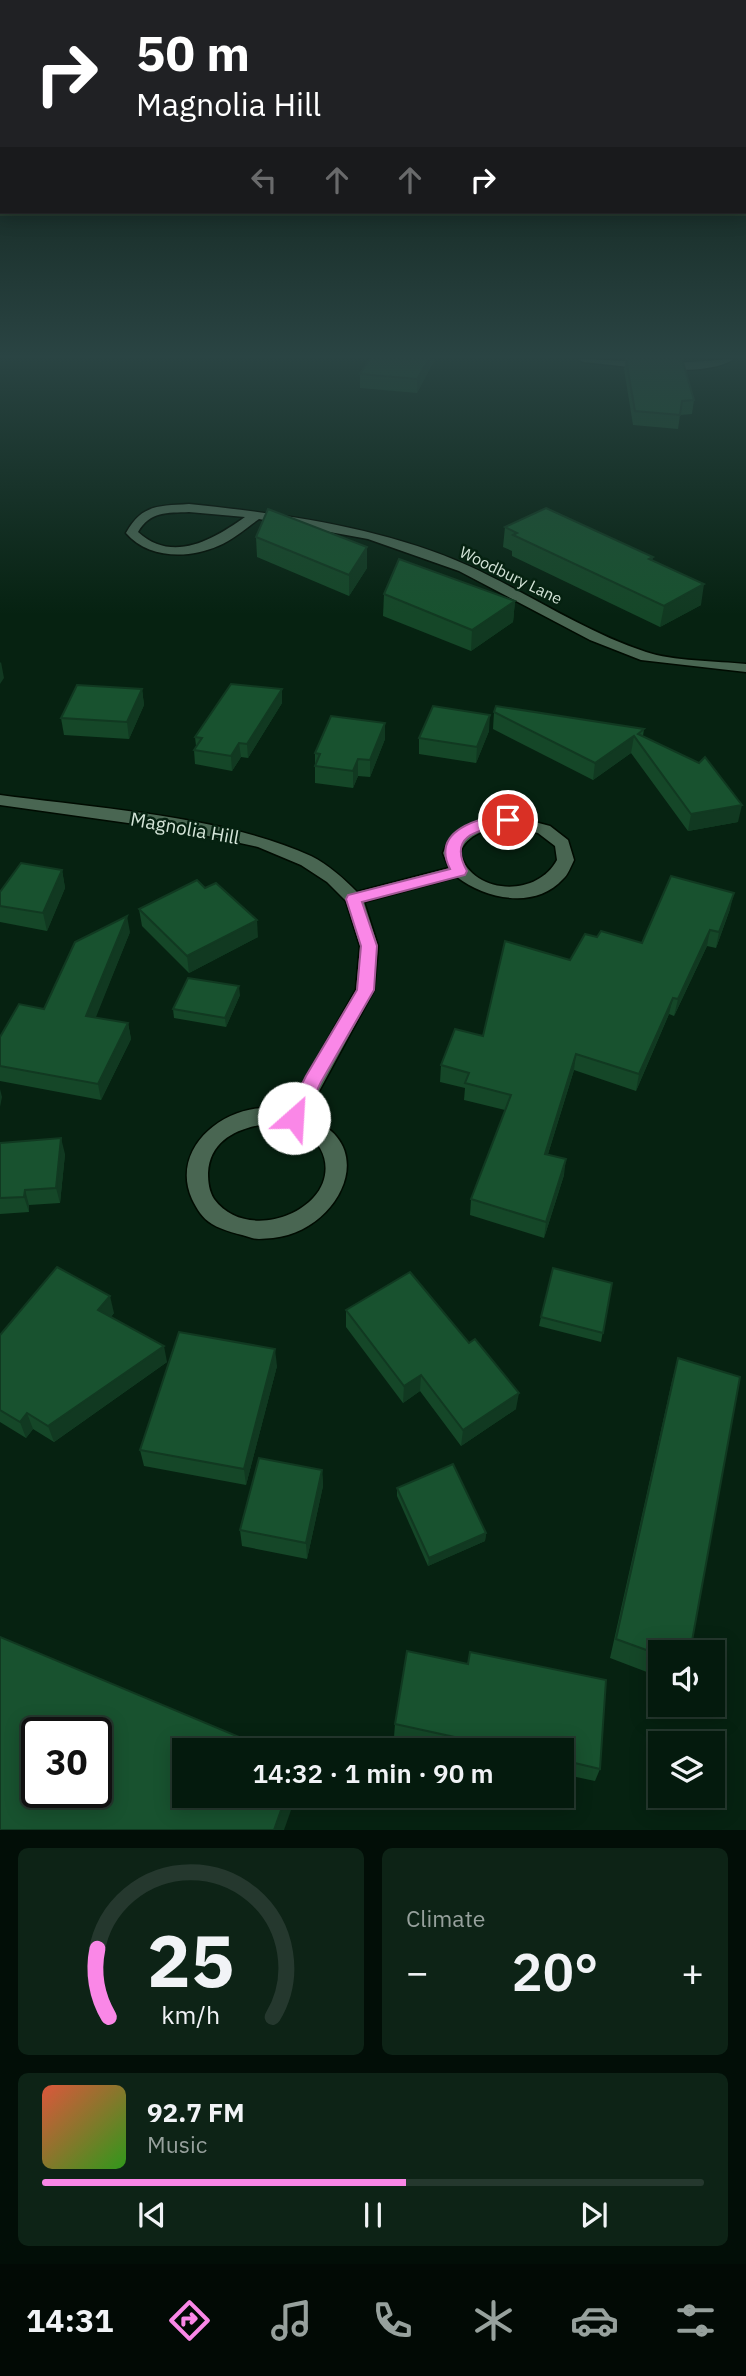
<!DOCTYPE html>
<html lang="en">
<head>
<meta charset="utf-8">
<style>
  :root { --surface:#041a0d; --page:#0d2316; --text:#f1f3f6; --muted:#97a19d; --line:#25382e; --accent:#fa87e7 }
  body { margin:0; font-family:"IBM Plex Sans",sans-serif; background:var(--page); color:var(--text); height:100vh; display:flex; flex-direction:column; font-size:26px; white-space:nowrap }
  * { box-sizing:border-box; margin:0 }
  p { font-size:23px; color:var(--muted) }
  .icon { flex:none; width:38px; height:38px; fill:none; stroke:currentColor; stroke-width:2; stroke-linecap:round; stroke-linejoin:round }
  .map { position:relative; height:1830px; overflow:hidden }
  .details { display:flex; flex-direction:column; gap:18px; padding:18px; background:#020e07; flex:1 }
  .details>* { flex:none }
  .hud { position:absolute; left:0px; top:0px; width:747px; height:214px; box-shadow:0 4px 18px #0003,0 0 0 2px var(--line); background:#202124; color:#fff; overflow:hidden }
  .buttons { position:absolute; left:648px; top:1640px; display:grid; gap:14px }
  .buttons a { display:grid; place-items:center; width:77px; height:77px; border-radius:0px; background:var(--surface); box-shadow:0 4px 18px #0003,0 0 0 2px var(--line); font-size:35px }
  .speed { position:absolute; left:21px; top:1717px; display:flex; gap:14px; font-size:35px; font-weight:700; text-align:center }
  .speed>* { display:grid; place-content:center; width:91px; height:91px; border-radius:50%; background:var(--surface); box-shadow:0 4px 18px #0003,0 0 0 2px var(--line); line-height:1 }
  .speed .limit { border:4px solid #111; border-radius:10px; background:#fff; color:#111 }
  .pin { position:absolute; display:grid; place-items:center; width:60px; height:60px; color:#fff; margin:-30px; border:4px solid #fff; border-radius:50%; box-shadow:0 2px 7px #0007 }
  .me { position:absolute; width:77px; margin:-38px; rotate:26deg; stroke-linejoin:round; filter:drop-shadow(0 0 5px #0008) }
  .turn { display:flex; align-items:center; gap:24px; height:147px; padding:0 21px; font-size:32px }
  .turn .icon { width:91px; height:91px; stroke-width:2.5 }
  .turn b { display:block; font-size:49px; line-height:60px }
  .lanes { display:flex; align-items:center; height:66px; padding:0 21px; background:#0003; justify-content:center; gap:35px; direction:ltr }
  .lanes .off { opacity:.35 }
  .big { font-size:52px; font-weight:600; line-height:1.1 }
  .details .card { flex:1; display:flex; flex-direction:column; justify-content:center; gap:10px; min-width:0; padding:0 24px; border-radius:10px; background:var(--page) }
  .details .dial { align-items:center; gap:0 }
  .dial svg { height:182px; overflow:visible; fill:none; stroke:var(--line); stroke-width:7; stroke-linecap:round; text-anchor:middle }
  .dial text { fill:var(--text); stroke:none }
  .song { display:flex; align-items:center; gap:21px }
  .cover { width:84px; height:84px; border-radius:10px; background:linear-gradient(135deg,hsl(10 70% 55%),hsl(110 70% 35%)) }
  .played { height:7px; border-radius:4px; background:linear-gradient(90deg,var(--accent) 55%,var(--line) 55%) }
  .keys { display:flex; justify-content:space-around; direction:ltr }
  .heat { display:flex; justify-content:space-between; align-items:center; font-size:38px; direction:ltr }
  .details .tiles { flex:1; display:grid; gap:18px; grid-template-columns:1fr 1fr }
  .card:last-child { grid-column:span 2 }
  .trip { position:absolute; left:172px; top:1738px; width:402px; height:70px; border-radius:0px; background:var(--surface); box-shadow:0 4px 18px #0003,0 0 0 2px var(--line); font-weight:600; line-height:70px; text-align:center }
  .dock { display:flex; height:112px; justify-content:space-around; align-items:center; background:#020a05; color:var(--muted) }
  .dock .icon { width:49px; height:49px }
  .dock .active { color:var(--accent) }
  .dock b { font-size:32px; color:var(--text) }
  .map>svg:first-child { display:block }
  .lines { fill:none; stroke-linecap:round; stroke-linejoin:round }
  .minor-casing { stroke:#000b01; stroke-width:3 }
  .minor { fill:#496652; fill-rule:evenodd }
  .wall { fill:#154728 }
  .shaded-wall { fill:#113921 }
  .building { fill:#18522f; stroke:#113921; stroke-width:2; fill-rule:evenodd }
  .route { fill:#fa87e7; stroke:#a25896; stroke-width:2 }
  .labels { text-anchor:middle; dominant-baseline:central; stroke-width:5; stroke-linejoin:round; paint-order:stroke }
  .far-street-label { font-size:16px; fill:#d4e4d8; stroke:#062211 }
  .street-label { font-size:19px; fill:#d4e4d8; stroke:#062211 }
</style>
</head>
<body>
<div class="map">
<svg width="746" height="1830" viewBox="0 0 746 1830">
  <rect width="100%" height="100%" fill="#062211"/>
  <g class="lines">
    <g class="minor-casing">
      <g id="minor">
        <path d="M578,359L675,363L734,359C702,380 621,365 583,362Z"/>
        <path d="M189,504C283,514 382,527 469,566C528,593 583,631 646,652C672,661 717,661 746,664V672L641,660L590,640L459,571L368,539L259,519C246,528 233,540 218,546C189,559 148,559 126,533C142,504 159,506 189,504ZM189,512L245,517C214,539 173,564 138,532C150,511 167,513 189,512Z"/>
        <path d="M0,795C96,808 224,816 311,856C329,865 343,878 357,892L449,868L443,853L449,840L467,826L508,815L550,826L568,840L574,860C571,866 568,875 563,879C535,910 486,899 457,877L364,902L378,946L374,990L305,1117C383,1142 340,1231 273,1238C266,1238 259,1240 252,1238C240,1234 223,1231 212,1224C202,1218 197,1209 192,1199C167,1143 237,1095 287,1111L356,990L360,946L346,901L327,882L301,865L258,847L185,831L0,805ZM508,825L538,833L555,846L557,860C536,899 471,894 460,853C466,834 489,828 508,825ZM274,1123C283,1126 296,1128 305,1133C329,1148 332,1177 314,1197C290,1224 238,1232 214,1199C209,1191 208,1182 208,1173C210,1137 243,1126 274,1123Z"/>
      </g>
    </g>
    <use href="#minor" class="minor"/>
  </g>
  <g class="wall">
    <polygon points="435,359 417,393 360,388 360,374"/>
    <polygon points="626,359 677,359 694,400 692,414 680,415 678,429 633,425 624,369"/>
    <polygon points="505,527 653,557 652,561 701,605 660,627 512,556 512,551 503,547"/>
    <polygon points="256,537 367,547 367,568 349,596 257,557"/>
    <polygon points="384,594 515,601 513,622 471,651 383,616"/>
    <polygon points="142,689 144,705 129,739 64,735 61,718"/>
    <polygon points="282,689 282,703 248,758 241,757 232,771 195,764 194,750 196,746 195,737"/>
    <polygon points="494,712 644,729 643,736 738,822 688,831 631,753 593,780 493,729"/>
    <polygon points="385,723 385,739 370,777 358,776 353,788 315,783 315,753"/>
    <polygon points="489,731 476,763 419,754 419,738"/>
    <polygon points="62,870 65,888 47,931 0,922 0,892"/>
    <polygon points="139,909 258,937 189,973 142,926"/>
    <polygon points="730,909 716,948 707,946 674,1016 669,1014 636,1091 574,1070 548,1154 564,1175 544,1238 470,1215 471,1199 505,1110 464,1100 465,1088 440,1082 441,1065 483,1036 597,937 642,943"/>
    <polygon points="130,932 95,1018 128,1023 131,1039 101,1100 0,1081 0,1037 44,1009"/>
    <polygon points="240,995 226,1027 174,1018 173,1009"/>
    <polygon points="0,1143 65,1154 60,1203 29,1205 29,1212 0,1214"/>
    <polygon points="612,1283 601,1342 539,1326 541,1317"/>
    <polygon points="346,1310 516,1409 461,1446 420,1391 403,1403 346,1327"/>
    <polygon points="114,1313 111,1317 167,1362 54,1442 33,1429 26,1438 0,1422 0,1335"/>
    <polygon points="678,1358 660,1652 660,1677 610,1658 672,1381"/>
    <polygon points="277,1366 246,1485 144,1466 140,1450"/>
    <polygon points="322,1470 323,1486 307,1559 242,1546 240,1530"/>
    <polygon points="397,1488 486,1533 485,1541 428,1566 397,1496"/>
    <polygon points="407,1651 468,1664 470,1652 606,1680 600,1769 595,1781 562,1774 562,1750 452,1750 394,1737 395,1724"/>
  </g>
  <g class="shaded-wall">
    <polygon points="429,359 435,359 417,393 417,379"/>
    <polygon points="367,547 367,568 349,596 349,575"/>
    <polygon points="704,584 701,605 660,627 664,606"/>
    <polygon points="515,601 513,622 471,651 472,630"/>
    <polygon points="1,662 4,678 0,684 0,663"/>
    <polygon points="142,689 144,705 129,739 127,722"/>
    <polygon points="282,689 282,703 248,758 247,744"/>
    <polygon points="490,715 489,731 476,763 477,747"/>
    <polygon points="385,723 385,739 370,777 370,760"/>
    <polygon points="634,736 631,753 593,780 595,763"/>
    <polygon points="239,743 241,757 232,771 231,756"/>
    <polygon points="358,759 358,776 353,788 353,771"/>
    <polygon points="742,805 738,822 688,831 691,814"/>
    <polygon points="62,870 65,888 47,931 43,913"/>
    <polygon points="734,893 730,909 716,948 719,932"/>
    <polygon points="127,916 130,932 90,1032 86,1016"/>
    <polygon points="257,920 258,937 189,973 187,956"/>
    <polygon points="710,930 707,946 674,1016 678,999"/>
    <polygon points="239,986 240,995 226,1027 225,1018"/>
    <polygon points="673,998 669,1014 636,1091 639,1074"/>
    <polygon points="128,1023 131,1039 101,1100 98,1084"/>
    <polygon points="576,1054 574,1070 543,1170 545,1154"/>
    <polygon points="0,1089 2,1097 0,1107"/>
    <polygon points="61,1138 65,1154 60,1203 56,1188"/>
    <polygon points="566,1159 564,1175 544,1238 546,1222"/>
    <polygon points="25,1190 29,1205 29,1212 24,1197"/>
    <polygon points="110,1296 114,1313 102,1327 98,1310"/>
    <polygon points="164,1346 167,1362 54,1442 48,1426"/>
    <polygon points="275,1349 277,1366 246,1485 244,1469"/>
    <polygon points="421,1375 420,1391 403,1403 404,1386"/>
    <polygon points="519,1393 516,1409 461,1446 463,1430"/>
    <polygon points="27,1413 33,1429 26,1438 20,1422"/>
    <polygon points="322,1470 323,1486 307,1559 306,1543"/>
    <polygon points="486,1533 485,1541 428,1566 429,1558"/>
    <polygon points="286,1796 296,1796 284,1830 274,1830"/>
  </g>
  <g class="building">
    <polygon points="370,359 429,359 417,379 360,374"/>
    <polygon points="626,359 682,359 694,400 682,401 680,415 635,411"/>
    <polygon points="546,508 653,557 649,559 704,584 664,606 513,535 517,533 505,527"/>
    <polygon points="268,509 367,547 349,575 256,537"/>
    <polygon points="399,559 515,601 472,630 384,594"/>
    <polygon points="231,684 282,689 247,744 239,743 231,756 194,750 202,738 195,737"/>
    <polygon points="77,685 142,689 127,722 61,718"/>
    <polygon points="433,706 490,715 477,747 419,738"/>
    <polygon points="496,706 644,729 638,734 699,763 705,757 742,805 691,814 634,736 595,763 494,712"/>
    <polygon points="331,716 385,723 370,760 358,759 353,771 315,766 320,754 315,753"/>
    <polygon points="21,863 62,870 43,913 0,906 0,892"/>
    <polygon points="671,876 734,893 719,932 710,930 678,999 673,998 639,1074 576,1054 545,1154 566,1159 546,1222 471,1199 511,1095 465,1083 469,1073 441,1065 455,1029 483,1036 505,941 570,960 585,934 597,937 601,931 642,943"/>
    <polygon points="197,880 205,888 216,883 257,920 187,956 139,909"/>
    <polygon points="127,916 86,1016 128,1023 98,1084 0,1066 0,1037 19,1004 44,1009 75,942"/>
    <polygon points="188,978 239,986 225,1018 173,1009"/>
    <polygon points="61,1138 56,1188 25,1190 24,1197 0,1198 0,1143"/>
    <polygon points="57,1267 110,1296 98,1310 164,1346 48,1426 27,1413 20,1422 0,1410 0,1335"/>
    <polygon points="553,1268 612,1283 603,1333 541,1317"/>
    <polygon points="410,1272 469,1343 475,1339 519,1393 463,1430 421,1375 404,1386 346,1310"/>
    <polygon points="179,1332 275,1349 244,1469 140,1450"/>
    <polygon points="678,1358 740,1377 690,1652 660,1652 660,1655 616,1639"/>
    <polygon points="259,1458 322,1470 306,1543 240,1530"/>
    <polygon points="453,1464 486,1533 429,1558 397,1488"/>
    <path d="M0,1637L270,1750H184V1796H286L274,1830H0ZM37,1732H96V1792H37Z"/>
    <polygon points="407,1651 468,1664 470,1652 606,1680 600,1769 562,1760 562,1750 514,1750 395,1724"/>
  </g>
  <linearGradient id="sky" x2="0" y2="1"><stop stop-color="#031309"/><stop offset="0.58" stop-color="#2a4443"/><stop offset="1" stop-color="#2a4443" stop-opacity="0"/></linearGradient>
  <rect width="746" height="615" fill="url(#sky)"/>
  <path class="route" d="M508,815L516,820L513,823C486,830 445,831 467,871L465,875L362,902L377,946L374,990L321,1082L301,1124L294,1126L288,1124L285,1118L306,1076L357,990L361,946L346,899L348,895L450,869C430,830 480,817 508,815Z"/>
  <g class="labels">
    <g class="far-street-label">
      <text transform="translate(511 575) rotate(26)">Woodbury Lane</text>
    </g>
    <g class="street-label">
      <text transform="translate(185 828) rotate(10)">Magnolia Hill</text>
    </g>
  </g>
</svg>
<div class="buttons">
<a><svg class="icon" aria-label="sound" viewBox="0 0 24 24"><path d="M4 9h4l5-4v14l-5-4H4zM17 9q2 3 0 6"/></svg></a>
<a><svg class="icon" aria-label="layers" viewBox="0 0 24 24"><path d="M12 4l9 5-9 5-9-5zM3 14l9 5 9-5"/></svg></a>
</div>
<div class="speed"><div class="limit">30</div></div>
<div class="pin" style="left:508px;top:820px;background:#d93025"><svg class="icon" aria-label="arrive" viewBox="0 0 24 24"><path d="M6 21V4h12l-3 4 3 4H6"/></svg></div>
<svg class="me" style="left:294px;top:1118px" viewBox="-20 -20 40 40"><circle r="19" fill="#fff"/><path d="M0-13L10 11 0 6-10 11z" fill="#fa87e7"/></svg>
<div class="trip">14:32 · 1 min · 90 m</div>
<div class="hud">
<div class="turn"><svg class="icon" aria-label="right" viewBox="0 0 24 24"><path d="M7 20v-9h11M14 6l5 5-5 5"/></svg><div><b>50 m</b>Magnolia Hill</div></div>
<div class="lanes"><svg class="icon off" aria-label="left" viewBox="0 0 24 24"><path d="M17 20v-9H6M10 6l-5 5 5 5"/></svg><svg class="icon off" aria-label="ahead" viewBox="0 0 24 24"><path d="M12 20V5M6 11l6-6 6 6"/></svg><svg class="icon off" aria-label="ahead" viewBox="0 0 24 24"><path d="M12 20V5M6 11l6-6 6 6"/></svg><svg class="icon" aria-label="right" viewBox="0 0 24 24"><path d="M7 20v-9h11M14 6l5 5-5 5"/></svg></div>
</div>
</div>
<section class="details">
<div class="tiles">
<div class="card dial"><svg viewBox="0 0 100 80">
<path d="M14 69A42 42 0 1 1 86 69"/>
<path d="M14 69A42 42 0 0 1 9 39" stroke="#fa87e7"/>
<text x="50" y="56" font-size="32" font-weight="700">25</text>
<text x="50" y="72" font-size="11">km/h</text>
</svg></div>
<div class="card"><p>Climate</p>
<div class="heat"><a>−</a><b class="big">20°</b><a>+</a></div>
</div>
<div class="card">
<div class="song"><i class="cover"></i><div><b>92.7 FM</b><p>Music</p></div></div>
<div class="played"></div>
<div class="keys"><svg class="icon" aria-label="previous" viewBox="0 0 24 24"><path d="M18 5L8 12l10 7zM5 5v14"/></svg><svg class="icon" aria-label="pause" viewBox="0 0 24 24"><path d="M8 5v14M16 5v14"/></svg><svg class="icon" aria-label="next" viewBox="0 0 24 24"><path d="M6 5l10 7-10 7zM19 5v14"/></svg></div>
</div>
</div>
</section>
<nav class="dock">
<b>14:31</b>
<svg class="icon active" aria-label="directions" viewBox="0 0 24 24"><path d="M12 3l9 9-9 9-9-9zM9 14v-3h6M13 9l2 2-2 2"/></svg>
<svg class="icon" aria-label="music" viewBox="0 0 24 24"><path d="M9 18V5l10-2v13"/><circle cx="6" cy="18" r="3"/><circle cx="16" cy="16" r="3"/></svg>
<svg class="icon" aria-label="phone" viewBox="0 0 24 24"><path d="M5 4h4l2 5-3 2q2 4 5 5l2-3 5 2v4C11 20 4 13 5 4z"/></svg>
<svg class="icon" aria-label="climate" viewBox="0 0 24 24"><path d="M12 3v18M4 7l16 10M4 17L20 7"/></svg>
<svg class="icon" aria-label="car" viewBox="0 0 24 24"><path d="M5 17H2v-5l4-1 3-4h7l3 4 3 1v5h-3M9 17h6M6 11h13"/><circle cx="7" cy="17" r="2"/><circle cx="17" cy="17" r="2"/></svg>
<svg class="icon" aria-label="filters" viewBox="0 0 24 24"><path d="M4 7h16M4 17h16"/><circle cx="9" cy="7" r="2"/><circle cx="15" cy="17" r="2"/></svg>
</nav>
</body>
</html>
